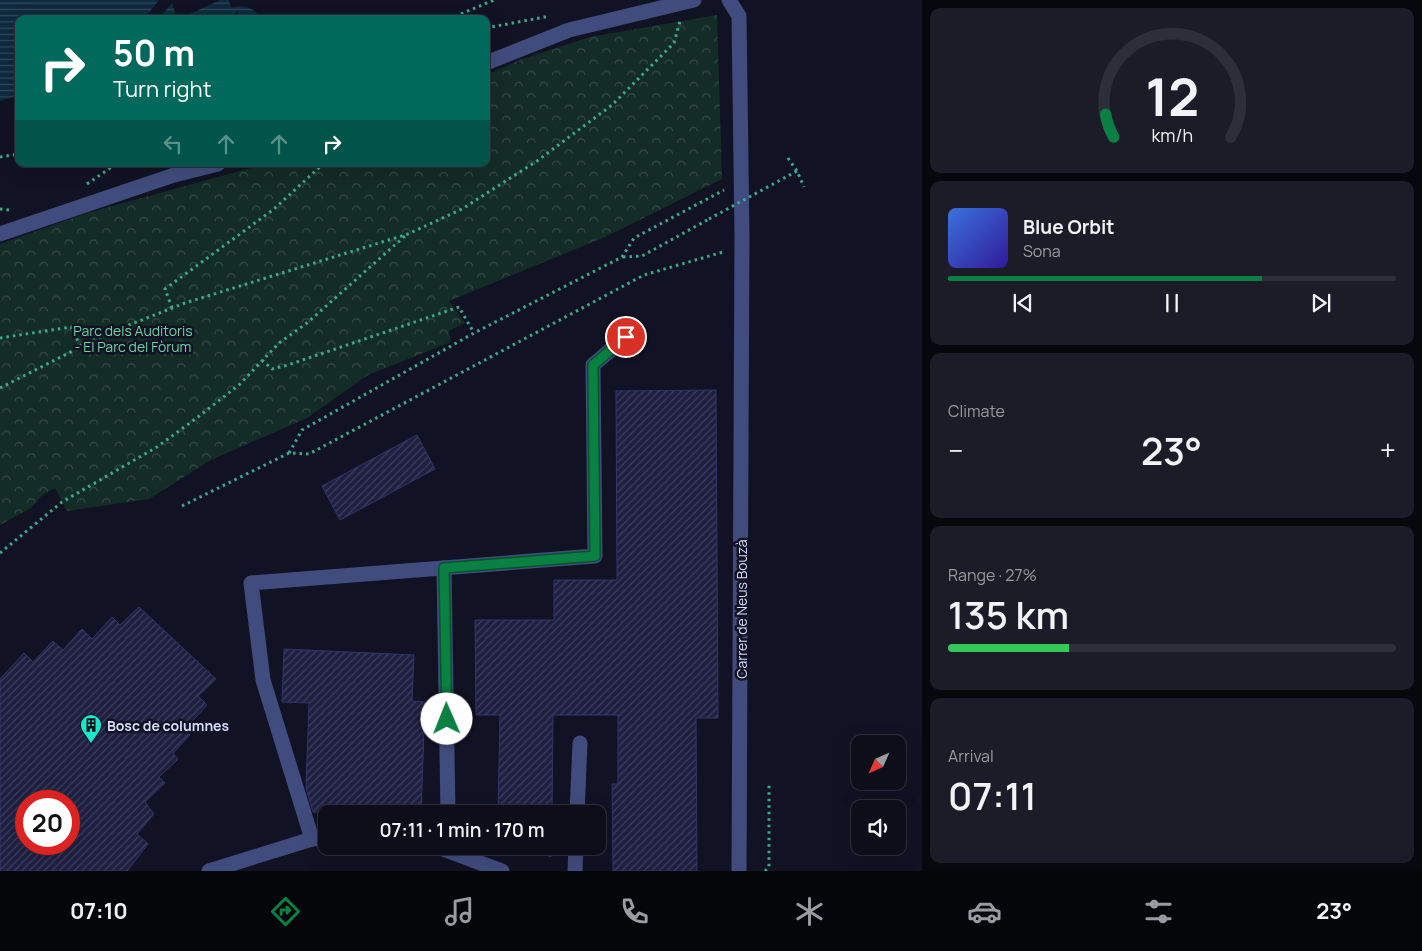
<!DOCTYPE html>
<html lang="en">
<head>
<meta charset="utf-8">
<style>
  :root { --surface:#0d0e1a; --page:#1b1c27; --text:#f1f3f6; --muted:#9a9ca2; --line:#2d2e39; --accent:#0b8043 }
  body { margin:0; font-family:Manrope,sans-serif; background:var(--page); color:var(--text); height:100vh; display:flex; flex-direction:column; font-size:19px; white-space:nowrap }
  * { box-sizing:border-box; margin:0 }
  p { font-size:16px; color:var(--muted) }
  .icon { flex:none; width:28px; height:28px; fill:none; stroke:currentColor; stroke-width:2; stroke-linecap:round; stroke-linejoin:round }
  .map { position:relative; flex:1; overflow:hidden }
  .drawer { display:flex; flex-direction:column; gap:8px; padding:8px; background:#07080e; width:500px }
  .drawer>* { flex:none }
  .hud { position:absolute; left:15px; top:15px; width:475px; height:152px; border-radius:10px; box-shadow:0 5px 20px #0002,0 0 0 1px var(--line); background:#00695c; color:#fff; overflow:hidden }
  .needle { width:32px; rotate:225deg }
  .buttons { position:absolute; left:851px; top:735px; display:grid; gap:10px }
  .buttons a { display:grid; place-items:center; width:55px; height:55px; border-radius:10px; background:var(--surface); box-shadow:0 5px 20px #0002,0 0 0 1px var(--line); font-size:25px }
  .speed { position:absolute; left:15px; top:790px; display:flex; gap:10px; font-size:25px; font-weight:700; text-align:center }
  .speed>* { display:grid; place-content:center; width:65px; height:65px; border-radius:50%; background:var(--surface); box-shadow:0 5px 20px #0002,0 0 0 1px var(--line); line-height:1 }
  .speed .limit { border:8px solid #d22; background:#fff; color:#111 }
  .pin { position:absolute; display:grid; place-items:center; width:42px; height:42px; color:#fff; margin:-21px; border:2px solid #fff; border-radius:50%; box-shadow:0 1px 5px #0007 }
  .me { position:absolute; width:55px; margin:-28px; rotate:359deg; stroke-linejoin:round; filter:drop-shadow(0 0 4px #0008) }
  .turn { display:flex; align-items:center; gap:18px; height:105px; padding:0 15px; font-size:22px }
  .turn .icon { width:65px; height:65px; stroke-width:2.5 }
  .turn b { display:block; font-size:35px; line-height:42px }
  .lanes { display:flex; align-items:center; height:48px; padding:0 15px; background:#0003; justify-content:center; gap:25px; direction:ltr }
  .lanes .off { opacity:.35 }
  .big { font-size:38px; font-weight:600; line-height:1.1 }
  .drawer .widget { flex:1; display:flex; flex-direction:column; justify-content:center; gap:8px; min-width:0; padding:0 18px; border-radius:10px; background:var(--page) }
  .drawer .dial { align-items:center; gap:0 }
  .dial svg { height:130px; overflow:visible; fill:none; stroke:var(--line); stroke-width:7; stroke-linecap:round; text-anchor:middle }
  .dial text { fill:var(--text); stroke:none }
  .song { display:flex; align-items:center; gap:15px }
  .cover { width:60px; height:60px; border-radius:8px; background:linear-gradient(135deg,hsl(220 70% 55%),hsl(250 70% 35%)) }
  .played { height:5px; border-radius:2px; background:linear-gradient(90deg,var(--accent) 70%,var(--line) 70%) }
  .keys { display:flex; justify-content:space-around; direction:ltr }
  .heat { display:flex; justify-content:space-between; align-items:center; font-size:28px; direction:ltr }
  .charge { height:8px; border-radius:4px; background:linear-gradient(90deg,#34c759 27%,var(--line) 0) }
  .trip { position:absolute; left:318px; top:805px; width:288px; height:50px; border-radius:10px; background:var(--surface); box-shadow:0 5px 20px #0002,0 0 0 1px var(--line); font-weight:600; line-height:50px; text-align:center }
  .tab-bar { display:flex; height:80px; justify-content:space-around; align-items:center; background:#05060a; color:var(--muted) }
  .tab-bar .icon { width:35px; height:35px }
  .tab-bar .current { color:var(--accent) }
  .tab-bar b { font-size:22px; color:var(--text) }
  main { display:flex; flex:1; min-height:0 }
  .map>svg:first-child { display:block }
  .forest { fill:url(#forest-crowns) }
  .water { fill:url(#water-rules) }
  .pier { fill:#111223 }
  .building { fill:url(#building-hatch); stroke:#33346c; fill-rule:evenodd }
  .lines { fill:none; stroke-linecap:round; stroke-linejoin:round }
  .path { stroke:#3baa8b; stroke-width:3; stroke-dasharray:2.5 4; stroke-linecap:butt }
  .minor { stroke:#404c7d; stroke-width:15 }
  .path-bridge { stroke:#3baa8b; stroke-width:3; stroke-dasharray:2.5 4; stroke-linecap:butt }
  .route-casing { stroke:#07532c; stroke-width:12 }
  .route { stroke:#0b8043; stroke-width:9 }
  .labels { text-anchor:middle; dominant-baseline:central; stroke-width:5; stroke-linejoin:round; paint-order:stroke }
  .park-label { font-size:14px; fill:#6ad4a2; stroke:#111223 }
  .street-label { font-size:14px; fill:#d7dbfb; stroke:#111223 }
  .poi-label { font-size:14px; font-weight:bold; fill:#d7dbfb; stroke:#111223; text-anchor:start }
</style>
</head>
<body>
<main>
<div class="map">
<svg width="922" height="871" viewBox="0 0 922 871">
  <defs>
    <pattern id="forest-crowns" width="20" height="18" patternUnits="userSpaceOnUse" patternTransform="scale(1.25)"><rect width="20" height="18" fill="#142c26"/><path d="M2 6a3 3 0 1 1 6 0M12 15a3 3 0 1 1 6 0" fill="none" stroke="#354a46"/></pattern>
    <pattern id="water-rules" width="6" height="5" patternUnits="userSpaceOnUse" patternTransform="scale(1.25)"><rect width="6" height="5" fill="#0f2a3e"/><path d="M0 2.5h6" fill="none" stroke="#31485b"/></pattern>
    <pattern id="building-hatch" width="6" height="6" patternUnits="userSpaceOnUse" patternTransform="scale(1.25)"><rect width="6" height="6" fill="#1f1f42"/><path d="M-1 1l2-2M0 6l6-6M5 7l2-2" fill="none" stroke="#3f3f5e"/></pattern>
  </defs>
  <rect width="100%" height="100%" fill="#111223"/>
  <polygon class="forest" points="717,15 722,179 605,237 449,301 465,323 449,331 451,342 368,375 307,418 211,460 149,499 67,511 55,488 42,495 31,508 0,525 0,244 87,213 265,164 486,164 486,75 522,59 590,37"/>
  <g class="water">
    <polygon points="0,0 159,0 144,19 19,19 19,95 0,101"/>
    <path d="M220,0H229L231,7C245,5 254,7 261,19H240L237,11L230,19H178Z"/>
    <polygon points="172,2 177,19 158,19"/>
  </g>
  <g class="pier">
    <polygon points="171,0 174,1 179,16 214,0 220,0 178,19 172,3 158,19 156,19"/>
    <polygon points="229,0 231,0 233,4 243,3 257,8 264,19 261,19 255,10 242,5 231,7"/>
  </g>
  <g class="building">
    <polygon points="716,390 718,718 696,718 697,871 613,871 612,784 618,784 618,715 553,715 552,814 498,814 500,715 476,715 475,620 554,620 554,580 617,580 616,391"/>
    <polygon points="417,435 435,469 340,520 322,486"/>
    <path d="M139,607L216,679L198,696L207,705L185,729L190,735L173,753L178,759L159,777L165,783L145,802L154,814L137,834L148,844L127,871H0V679L24,653L33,662L53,641L63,650L82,629L92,639L112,617L120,625ZM26,801H69V844H26Z"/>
    <polygon points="284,649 414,655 412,701 425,702 421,814 313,812 306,788 309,703 282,702"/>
    <polygon points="526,846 552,846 551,857"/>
  </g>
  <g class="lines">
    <g class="path">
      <polyline points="449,19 494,0"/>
      <polyline points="486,28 550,16"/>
      <polyline points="0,157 19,154"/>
      <polyline points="788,158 797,171"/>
      <polyline points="87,184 116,164"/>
      <polyline points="0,209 10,210"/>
      <polyline points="623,257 642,256 709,219"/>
      <polyline points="172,308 165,289 274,209 323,164"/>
      <polyline points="0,338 71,327 81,347"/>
      <polyline points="262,360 272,369 288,365 459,307 474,333"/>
      <polyline points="0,388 106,334 185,303 408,234 462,209 537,161 612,105 674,43 680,21"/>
      <polyline points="289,453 302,430 474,333 622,257 634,238 724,190"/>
      <polyline points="182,506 289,453 309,454 644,275 723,252"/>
      <polyline points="0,553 62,502 157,447 198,417 240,384 279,343 307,323 405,236"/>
      <polyline points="765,871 769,867 769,784"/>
    </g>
    <g class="minor">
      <polyline points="729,0 739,16 742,236 739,871"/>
      <polyline points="486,63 569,30 694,0"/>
      <polyline points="0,234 174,175 218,164"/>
      <polyline points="444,568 448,814"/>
      <polyline points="577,814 580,743"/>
      <polyline points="312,839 263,680 251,583 595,556 593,365 626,337"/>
      <polyline points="435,846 502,871"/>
      <polyline points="209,871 312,839 326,838"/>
      <polyline points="575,871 576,846"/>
    </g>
    <polyline class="path-bridge" points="709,219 797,171 804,187"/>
  </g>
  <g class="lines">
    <g class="route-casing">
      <polyline id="route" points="447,719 444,568 595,556 593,365 626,337"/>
    </g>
    <use href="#route" class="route"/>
  </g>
  <defs>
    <g id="building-pin" transform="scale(1.125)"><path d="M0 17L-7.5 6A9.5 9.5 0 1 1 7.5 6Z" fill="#18e6cd" stroke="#111223"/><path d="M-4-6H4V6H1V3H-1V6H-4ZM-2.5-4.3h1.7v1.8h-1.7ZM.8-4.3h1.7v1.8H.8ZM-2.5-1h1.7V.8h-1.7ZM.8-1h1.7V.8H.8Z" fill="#111"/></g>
  </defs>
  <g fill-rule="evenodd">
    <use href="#building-pin" x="91" y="725"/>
  </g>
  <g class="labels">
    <g class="park-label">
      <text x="133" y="330">Parc dels Auditoris<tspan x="133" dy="16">- El Parc del Fòrum</tspan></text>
    </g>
    <g class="street-label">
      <text transform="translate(741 609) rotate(-90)">Carrer de Neus Bouzà</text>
    </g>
    <g class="poi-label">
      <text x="107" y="725">Bosc de columnes</text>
    </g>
  </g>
</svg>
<div class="buttons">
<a><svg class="needle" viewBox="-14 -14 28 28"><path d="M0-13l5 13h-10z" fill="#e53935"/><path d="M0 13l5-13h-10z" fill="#9a9ca2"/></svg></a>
<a><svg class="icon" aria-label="sound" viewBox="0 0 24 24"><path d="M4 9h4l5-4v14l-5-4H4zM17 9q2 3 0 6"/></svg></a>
</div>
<div class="speed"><div class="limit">20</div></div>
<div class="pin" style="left:626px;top:337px;background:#d93025"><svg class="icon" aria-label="arrive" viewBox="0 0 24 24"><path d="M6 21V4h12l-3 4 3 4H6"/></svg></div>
<svg class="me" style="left:447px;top:719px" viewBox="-20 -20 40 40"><circle r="19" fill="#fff"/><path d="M0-13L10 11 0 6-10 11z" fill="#0b8043"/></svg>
<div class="trip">07:11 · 1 min · 170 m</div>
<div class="hud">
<div class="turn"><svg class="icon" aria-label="right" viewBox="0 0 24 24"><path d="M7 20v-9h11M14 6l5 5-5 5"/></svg><div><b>50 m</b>Turn right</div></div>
<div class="lanes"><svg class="icon off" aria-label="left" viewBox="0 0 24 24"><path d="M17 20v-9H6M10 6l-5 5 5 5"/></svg><svg class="icon off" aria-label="ahead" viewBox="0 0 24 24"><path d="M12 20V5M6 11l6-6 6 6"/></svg><svg class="icon off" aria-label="ahead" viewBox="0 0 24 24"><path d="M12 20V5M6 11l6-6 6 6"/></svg><svg class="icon" aria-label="right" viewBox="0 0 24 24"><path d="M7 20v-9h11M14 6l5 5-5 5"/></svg></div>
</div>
</div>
<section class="drawer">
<div class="widget dial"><svg viewBox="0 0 100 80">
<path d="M14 69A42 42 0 1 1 86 69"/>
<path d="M14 69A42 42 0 0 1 9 55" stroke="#0b8043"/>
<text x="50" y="56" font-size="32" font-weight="700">12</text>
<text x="50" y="72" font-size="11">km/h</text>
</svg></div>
<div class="widget">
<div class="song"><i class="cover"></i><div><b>Blue Orbit</b><p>Sona</p></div></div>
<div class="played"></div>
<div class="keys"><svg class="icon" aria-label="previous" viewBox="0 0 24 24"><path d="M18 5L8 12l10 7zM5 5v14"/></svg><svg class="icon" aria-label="pause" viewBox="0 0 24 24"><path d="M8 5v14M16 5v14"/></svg><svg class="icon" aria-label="next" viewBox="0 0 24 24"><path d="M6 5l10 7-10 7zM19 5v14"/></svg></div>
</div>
<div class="widget"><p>Climate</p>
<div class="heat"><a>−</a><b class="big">23°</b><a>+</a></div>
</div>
<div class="widget"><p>Range · 27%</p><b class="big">135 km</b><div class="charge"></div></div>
<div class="widget"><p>Arrival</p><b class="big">07:11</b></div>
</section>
</main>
<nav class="tab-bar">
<b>07:10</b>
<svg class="icon current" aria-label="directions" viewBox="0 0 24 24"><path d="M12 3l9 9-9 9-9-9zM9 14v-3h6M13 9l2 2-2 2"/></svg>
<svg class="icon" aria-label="music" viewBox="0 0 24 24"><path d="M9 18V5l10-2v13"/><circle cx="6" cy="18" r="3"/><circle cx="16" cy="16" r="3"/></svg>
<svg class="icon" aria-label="phone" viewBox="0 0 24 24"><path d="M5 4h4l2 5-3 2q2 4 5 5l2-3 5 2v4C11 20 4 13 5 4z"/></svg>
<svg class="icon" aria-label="climate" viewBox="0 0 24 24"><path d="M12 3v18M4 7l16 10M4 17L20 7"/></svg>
<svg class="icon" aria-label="car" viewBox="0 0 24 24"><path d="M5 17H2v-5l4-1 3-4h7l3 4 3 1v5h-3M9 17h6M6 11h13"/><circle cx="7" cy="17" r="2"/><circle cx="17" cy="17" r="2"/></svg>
<svg class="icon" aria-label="filters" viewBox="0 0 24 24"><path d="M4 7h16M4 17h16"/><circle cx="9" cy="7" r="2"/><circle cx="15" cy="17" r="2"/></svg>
<b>23°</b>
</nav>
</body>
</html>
